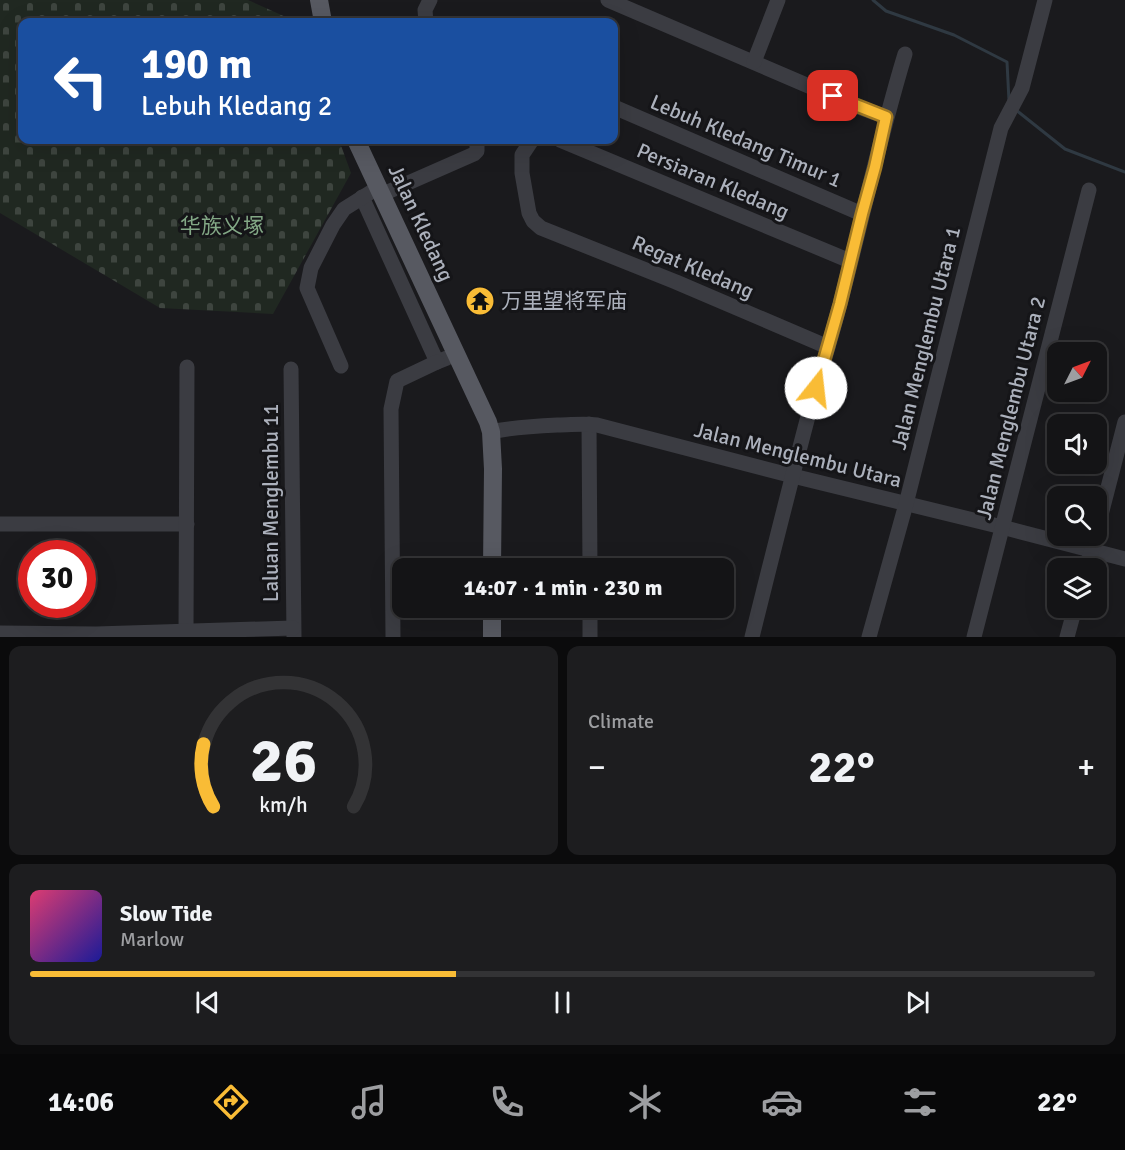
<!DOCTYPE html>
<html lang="en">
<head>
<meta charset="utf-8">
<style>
  :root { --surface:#141416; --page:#1d1d1f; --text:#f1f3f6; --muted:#9d9ea1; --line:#333335; --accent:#f9bc36 }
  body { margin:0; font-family:Signika,"Noto Sans SC",sans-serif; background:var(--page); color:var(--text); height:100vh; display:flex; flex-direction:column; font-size:22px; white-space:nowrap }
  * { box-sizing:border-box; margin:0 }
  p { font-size:20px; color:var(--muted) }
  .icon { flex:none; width:33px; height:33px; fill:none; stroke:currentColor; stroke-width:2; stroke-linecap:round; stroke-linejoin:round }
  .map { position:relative; height:637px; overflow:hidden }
  .sheet { display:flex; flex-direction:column; gap:9px; padding:9px; background:#0b0b0c; flex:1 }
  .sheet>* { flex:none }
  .guide { position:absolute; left:18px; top:18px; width:600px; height:126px; border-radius:12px; box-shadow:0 6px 24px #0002,0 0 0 2px var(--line); background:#1a4fa0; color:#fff; overflow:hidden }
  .needle { width:39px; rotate:48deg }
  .controls { position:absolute; left:1047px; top:342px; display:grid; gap:12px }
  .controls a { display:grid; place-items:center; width:60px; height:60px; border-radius:12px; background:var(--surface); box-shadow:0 6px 24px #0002,0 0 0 2px var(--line); font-size:30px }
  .speed { position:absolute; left:18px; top:540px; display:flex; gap:12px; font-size:30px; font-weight:700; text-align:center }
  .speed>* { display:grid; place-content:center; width:78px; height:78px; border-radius:50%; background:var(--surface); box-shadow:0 6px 24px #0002,0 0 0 2px var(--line); line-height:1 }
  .speed .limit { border:9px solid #d22; background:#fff; color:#111 }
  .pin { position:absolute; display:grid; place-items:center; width:51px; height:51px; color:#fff; margin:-26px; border-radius:12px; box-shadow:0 3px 9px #0006 }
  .me { position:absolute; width:66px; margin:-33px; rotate:16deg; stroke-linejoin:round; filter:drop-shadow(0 0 4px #0008) }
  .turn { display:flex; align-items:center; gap:21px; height:126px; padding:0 24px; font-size:27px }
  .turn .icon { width:78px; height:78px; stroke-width:2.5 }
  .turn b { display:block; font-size:42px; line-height:51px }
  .big { font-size:45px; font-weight:700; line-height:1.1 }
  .sheet .card { flex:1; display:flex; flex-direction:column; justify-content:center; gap:9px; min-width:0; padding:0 21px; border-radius:12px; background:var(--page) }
  .sheet .dial { align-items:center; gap:0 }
  .dial svg { height:156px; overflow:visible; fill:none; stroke:var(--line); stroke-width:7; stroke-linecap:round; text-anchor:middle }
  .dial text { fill:var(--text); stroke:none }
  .song { display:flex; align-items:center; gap:18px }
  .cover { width:72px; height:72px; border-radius:9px; background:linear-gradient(135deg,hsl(340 70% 55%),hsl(240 70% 35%)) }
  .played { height:6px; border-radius:3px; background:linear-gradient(90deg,var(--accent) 40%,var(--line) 40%) }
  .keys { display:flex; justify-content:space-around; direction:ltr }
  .heat { display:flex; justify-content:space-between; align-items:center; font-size:33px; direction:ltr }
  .sheet .tiles { flex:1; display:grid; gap:9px; grid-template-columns:1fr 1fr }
  .card:last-child { grid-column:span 2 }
  .trip { position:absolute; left:392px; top:558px; width:342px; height:60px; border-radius:12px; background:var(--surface); box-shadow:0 6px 24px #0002,0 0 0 2px var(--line); font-weight:700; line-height:60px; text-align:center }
  .menu { display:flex; height:96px; justify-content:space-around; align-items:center; background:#080809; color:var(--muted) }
  .menu .icon { width:42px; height:42px }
  .menu .selected { color:var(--accent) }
  .menu b { font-size:27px; color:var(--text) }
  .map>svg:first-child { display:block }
  .cemetery { fill:url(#cemetery-stones) }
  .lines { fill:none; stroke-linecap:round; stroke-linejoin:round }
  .stream { stroke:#2f3942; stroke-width:3 }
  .minor { stroke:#3b3c42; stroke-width:15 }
  .major { stroke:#575961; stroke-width:18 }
  .route-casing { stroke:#a27a23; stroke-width:15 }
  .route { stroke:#f9bc36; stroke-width:10 }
  .labels { text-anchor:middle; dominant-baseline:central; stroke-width:6; stroke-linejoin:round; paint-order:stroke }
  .street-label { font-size:21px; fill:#acb1bc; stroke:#151518 }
  .park-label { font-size:21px; fill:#83a886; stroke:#151518 }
  .poi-label { font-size:21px; fill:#acb1bc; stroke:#151518; text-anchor:start }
</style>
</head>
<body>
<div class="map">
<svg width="1125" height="637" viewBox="0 0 1125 637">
  <defs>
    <pattern id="cemetery-stones" width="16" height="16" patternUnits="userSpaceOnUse" patternTransform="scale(1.5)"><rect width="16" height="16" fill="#202821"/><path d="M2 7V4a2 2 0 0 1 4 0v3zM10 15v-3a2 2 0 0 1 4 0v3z" fill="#3e453f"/></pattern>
  </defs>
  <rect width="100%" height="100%" fill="#1a1a1d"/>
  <polygon class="cemetery" points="0,0 248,0 297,22 22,22 22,140 339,140 351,173 273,314 160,308 0,213"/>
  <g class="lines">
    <g class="stream">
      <polyline points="873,0 886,11 954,35 1007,62 1009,101"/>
      <polyline points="1016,110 1065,149 1125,172"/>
    </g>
    <g class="minor">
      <polyline points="608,0 853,105 886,117"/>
      <polyline points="426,22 425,10 430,0"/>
      <polyline points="754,62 778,0"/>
      <polyline points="614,107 862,214"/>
      <polyline points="532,140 522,155 522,173 529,213 533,221 541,228 676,282 828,347"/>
      <polyline points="560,140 850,261"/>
      <polyline points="383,194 474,154 477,151 477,145 475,140"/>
      <polyline points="362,197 437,362 447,358"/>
      <polyline points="341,366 307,288 311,268 333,225 344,209 379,187"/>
      <polyline points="291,369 294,636"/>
      <polyline points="589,424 590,568"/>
      <path d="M491,432C513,427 536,426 558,425C571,425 584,423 597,425L793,476L1002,527L1125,559"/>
      <polyline points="0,524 187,524"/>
      <polyline points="1096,534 1125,422"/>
      <polyline points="1086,568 1094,543"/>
      <polyline points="590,608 590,637"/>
      <polyline points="186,632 187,367"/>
      <polyline points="0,633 96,634 293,628"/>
      <polyline points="393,637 391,409 397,381 437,362"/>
      <path d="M752,637C771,561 790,484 810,409C820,374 831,339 840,304C862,220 880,136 905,54"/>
      <polyline points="869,637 906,504 1001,128 1022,88 1045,0"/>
      <polyline points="974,637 1089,190"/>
      <polyline points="1067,637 1075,608"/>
    </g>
    <g class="major">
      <polyline points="319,0 323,22"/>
      <polyline points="356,140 488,422 491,432 493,469 492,568"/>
      <polyline points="492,637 492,608"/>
    </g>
  </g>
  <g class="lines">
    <g class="route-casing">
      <polyline id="route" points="816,388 840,304 862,214 875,167 886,117 833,96"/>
    </g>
    <use href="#route" class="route"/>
  </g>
  <defs>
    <g id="temple-disc" transform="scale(1.5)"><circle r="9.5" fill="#f9bc36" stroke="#151518"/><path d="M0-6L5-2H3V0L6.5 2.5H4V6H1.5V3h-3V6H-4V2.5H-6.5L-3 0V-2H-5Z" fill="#111"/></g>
  </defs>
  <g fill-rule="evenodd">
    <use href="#temple-disc" x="480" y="301"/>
  </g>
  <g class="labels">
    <g class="street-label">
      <text transform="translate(746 141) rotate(23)">Lebuh Kledang Timur 1</text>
      <text transform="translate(713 181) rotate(23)">Persiaran Kledang</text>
      <text transform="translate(421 223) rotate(65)">Jalan Kledang</text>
      <text transform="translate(693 267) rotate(23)">Regat Kledang</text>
      <text transform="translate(926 338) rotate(-76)">Jalan Menglembu Utara 1</text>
      <text transform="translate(1011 408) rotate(-76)">Jalan Menglembu Utara 2</text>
      <text transform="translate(798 455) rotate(14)">Jalan Menglembu Utara</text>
      <text transform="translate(271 503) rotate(-90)">Laluan Menglembu 11</text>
    </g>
    <g class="park-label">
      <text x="222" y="226">华族义塚</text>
    </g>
    <g class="poi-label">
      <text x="501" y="301">万里望将军庙</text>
    </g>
  </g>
</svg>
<div class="controls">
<a><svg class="needle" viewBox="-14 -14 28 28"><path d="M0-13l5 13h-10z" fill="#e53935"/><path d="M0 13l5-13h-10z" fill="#9d9ea1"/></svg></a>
<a><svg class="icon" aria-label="sound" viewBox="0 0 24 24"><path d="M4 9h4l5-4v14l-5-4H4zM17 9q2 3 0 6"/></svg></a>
<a><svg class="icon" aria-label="search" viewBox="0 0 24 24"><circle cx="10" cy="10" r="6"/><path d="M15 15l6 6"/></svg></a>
<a><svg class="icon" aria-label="layers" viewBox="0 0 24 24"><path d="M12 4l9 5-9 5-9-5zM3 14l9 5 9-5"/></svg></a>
</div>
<div class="speed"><div class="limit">30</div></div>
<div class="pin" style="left:833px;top:96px;background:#d93025"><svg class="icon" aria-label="arrive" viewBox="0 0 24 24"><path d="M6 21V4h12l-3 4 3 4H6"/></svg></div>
<svg class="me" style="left:816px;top:388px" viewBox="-20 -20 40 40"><circle r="19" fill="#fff"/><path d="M0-13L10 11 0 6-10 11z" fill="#f9bc36"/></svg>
<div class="trip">14:07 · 1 min · 230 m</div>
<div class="guide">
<div class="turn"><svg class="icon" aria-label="left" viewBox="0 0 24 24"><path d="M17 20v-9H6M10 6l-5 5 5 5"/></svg><div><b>190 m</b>Lebuh Kledang 2</div></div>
</div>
</div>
<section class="sheet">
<div class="tiles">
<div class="card dial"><svg viewBox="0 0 100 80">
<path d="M14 69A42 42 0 1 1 86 69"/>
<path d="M14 69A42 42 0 0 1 9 37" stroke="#f9bc36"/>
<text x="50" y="56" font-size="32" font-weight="700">26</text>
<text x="50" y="72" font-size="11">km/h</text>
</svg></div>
<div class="card"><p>Climate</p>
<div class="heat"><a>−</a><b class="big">22°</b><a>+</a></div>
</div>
<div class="card">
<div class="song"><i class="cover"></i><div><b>Slow Tide</b><p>Marlow</p></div></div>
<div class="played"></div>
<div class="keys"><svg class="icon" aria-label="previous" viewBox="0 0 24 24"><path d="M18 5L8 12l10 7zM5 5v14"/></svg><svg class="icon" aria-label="pause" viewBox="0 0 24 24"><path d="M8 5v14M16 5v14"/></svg><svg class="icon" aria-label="next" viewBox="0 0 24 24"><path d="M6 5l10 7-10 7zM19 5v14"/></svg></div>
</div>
</div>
</section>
<nav class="menu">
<b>14:06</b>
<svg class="icon selected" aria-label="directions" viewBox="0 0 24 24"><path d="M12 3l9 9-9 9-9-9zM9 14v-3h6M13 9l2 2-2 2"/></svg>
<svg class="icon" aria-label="music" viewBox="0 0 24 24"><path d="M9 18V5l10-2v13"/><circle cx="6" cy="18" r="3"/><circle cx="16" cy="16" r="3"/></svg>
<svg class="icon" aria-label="phone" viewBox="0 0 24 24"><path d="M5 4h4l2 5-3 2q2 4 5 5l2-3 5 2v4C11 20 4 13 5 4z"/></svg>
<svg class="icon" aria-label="climate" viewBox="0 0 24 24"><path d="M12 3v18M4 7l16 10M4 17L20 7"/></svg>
<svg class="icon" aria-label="car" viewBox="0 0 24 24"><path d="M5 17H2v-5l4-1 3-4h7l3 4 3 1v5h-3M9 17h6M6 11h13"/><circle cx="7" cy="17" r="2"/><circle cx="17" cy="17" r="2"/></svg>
<svg class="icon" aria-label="filters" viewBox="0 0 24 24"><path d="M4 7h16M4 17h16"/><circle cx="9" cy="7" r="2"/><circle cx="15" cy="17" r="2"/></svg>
<b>22°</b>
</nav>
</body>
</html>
